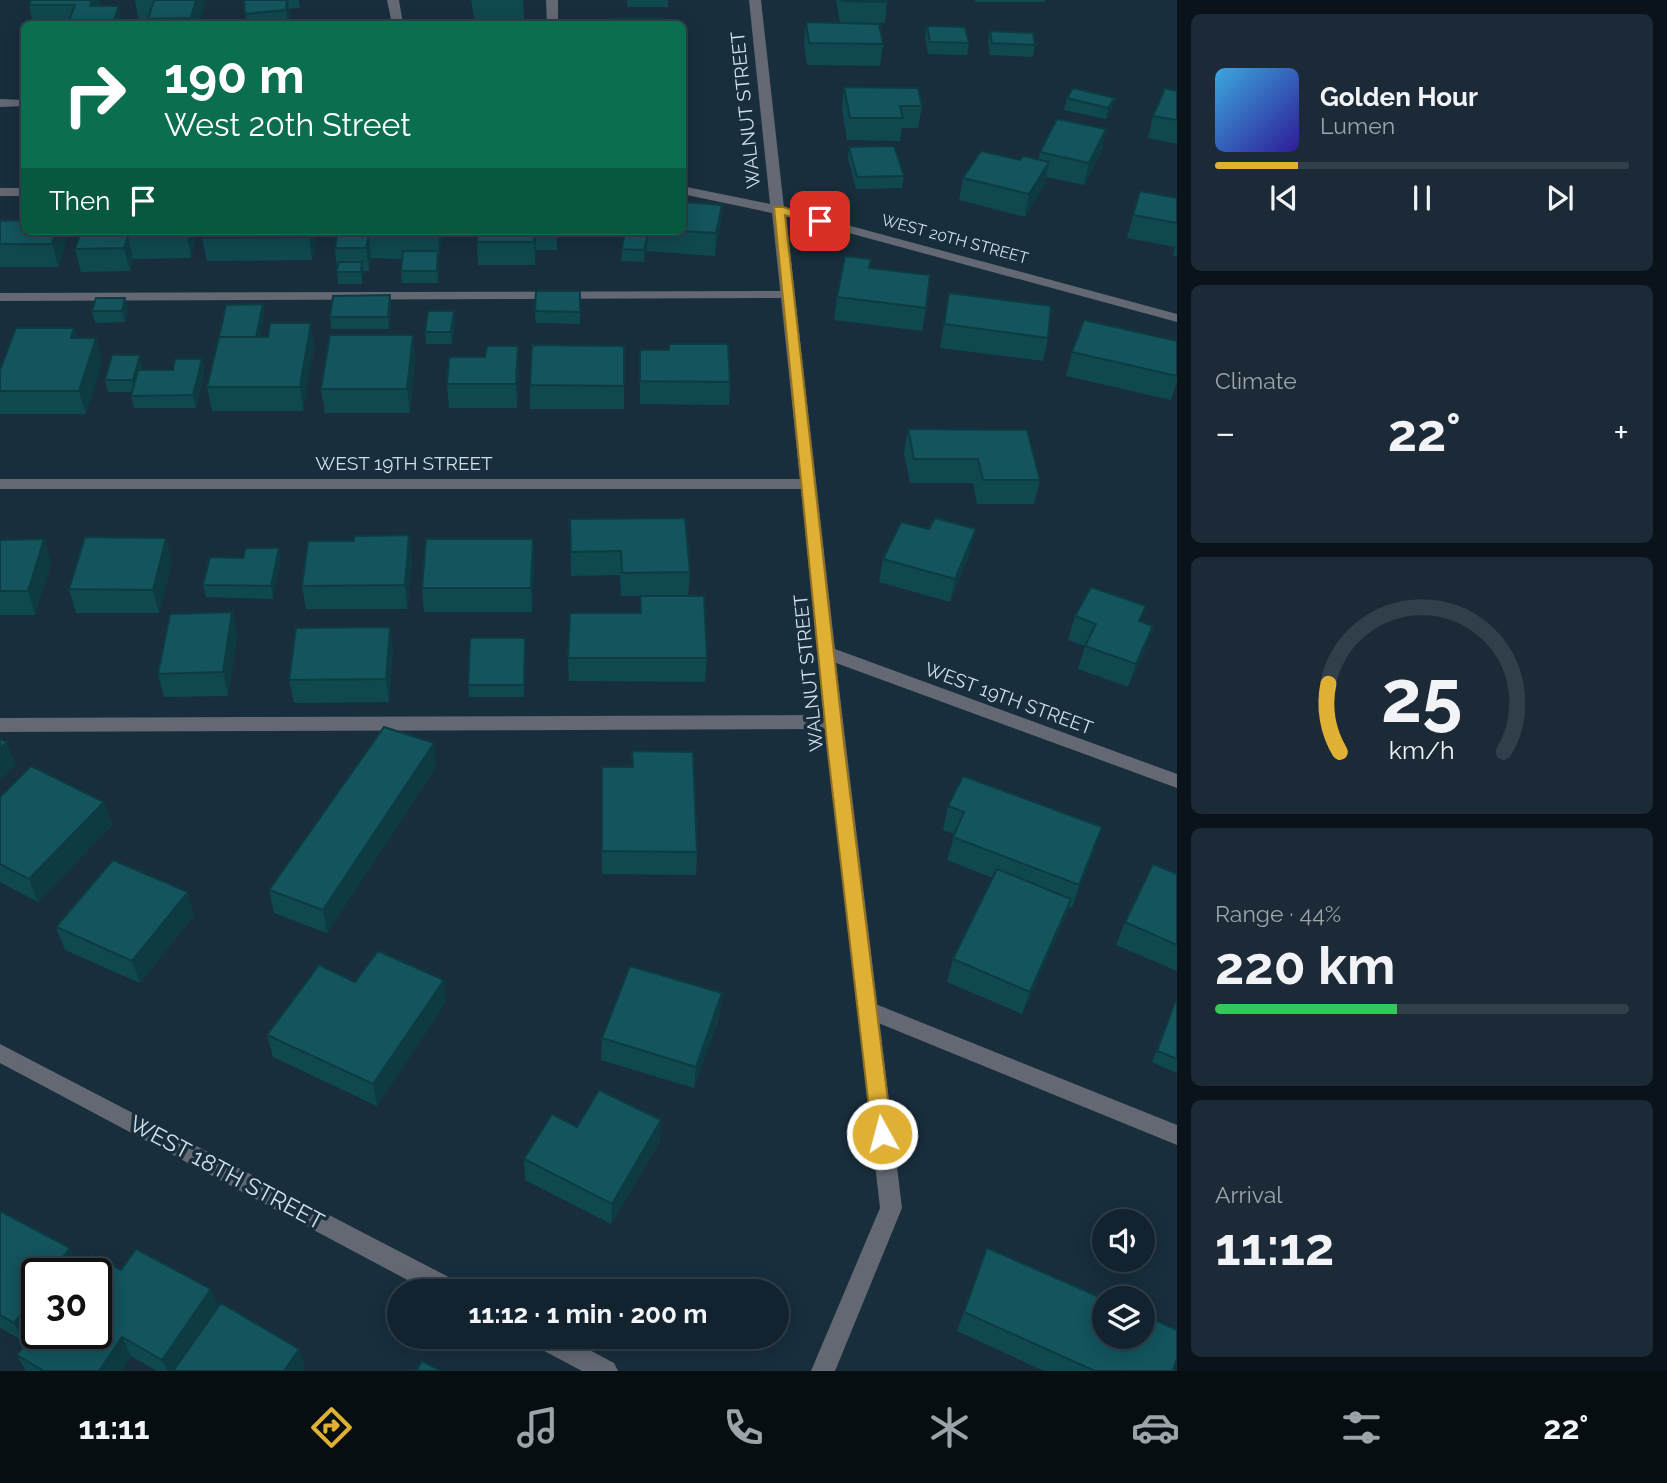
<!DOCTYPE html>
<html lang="en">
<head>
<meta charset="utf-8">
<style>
  :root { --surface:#12222e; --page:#1b2a36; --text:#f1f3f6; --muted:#9ca4aa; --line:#313f4a; --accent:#dfb034 }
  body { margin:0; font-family:Raleway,sans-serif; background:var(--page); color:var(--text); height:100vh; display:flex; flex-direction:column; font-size:26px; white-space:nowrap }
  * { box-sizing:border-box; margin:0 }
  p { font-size:23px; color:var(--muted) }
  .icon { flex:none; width:38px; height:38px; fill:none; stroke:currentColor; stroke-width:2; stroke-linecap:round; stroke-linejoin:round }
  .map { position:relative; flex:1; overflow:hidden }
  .sheet { display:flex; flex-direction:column; gap:14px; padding:14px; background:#0a1319; width:490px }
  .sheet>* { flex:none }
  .hud { position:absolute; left:21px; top:21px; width:665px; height:214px; border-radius:10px; box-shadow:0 4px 18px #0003,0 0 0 2px var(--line); background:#0b6e4f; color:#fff; overflow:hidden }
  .buttons { position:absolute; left:1092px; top:1209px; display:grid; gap:14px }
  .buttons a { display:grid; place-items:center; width:63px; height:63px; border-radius:50%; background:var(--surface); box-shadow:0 4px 18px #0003,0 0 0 2px var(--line); font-size:35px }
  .speed { position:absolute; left:21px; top:1258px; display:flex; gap:14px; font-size:35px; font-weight:700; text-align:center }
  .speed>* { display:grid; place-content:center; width:91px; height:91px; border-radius:50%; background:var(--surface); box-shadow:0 4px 18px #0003,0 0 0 2px var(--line); line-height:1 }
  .speed .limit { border:4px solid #111; border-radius:10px; background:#fff; color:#111 }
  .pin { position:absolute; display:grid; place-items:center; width:60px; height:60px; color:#fff; margin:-30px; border-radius:14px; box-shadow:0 4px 10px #0006 }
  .me { position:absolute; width:77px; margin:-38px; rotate:353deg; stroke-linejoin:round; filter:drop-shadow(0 0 5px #0008) }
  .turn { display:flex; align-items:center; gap:24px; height:147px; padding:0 28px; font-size:32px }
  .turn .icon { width:91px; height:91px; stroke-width:2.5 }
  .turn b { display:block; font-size:49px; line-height:60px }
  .then { display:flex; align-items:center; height:66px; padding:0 28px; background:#0003; gap:14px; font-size:26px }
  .big { font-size:52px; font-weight:700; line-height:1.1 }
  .sheet .card { flex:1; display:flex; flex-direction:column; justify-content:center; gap:10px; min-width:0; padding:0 24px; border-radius:10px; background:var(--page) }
  .sheet .dial { align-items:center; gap:0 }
  .dial svg { height:182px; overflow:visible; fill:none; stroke:var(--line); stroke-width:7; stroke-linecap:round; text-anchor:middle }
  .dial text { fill:var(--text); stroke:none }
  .song { display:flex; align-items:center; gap:21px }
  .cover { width:84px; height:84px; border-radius:10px; background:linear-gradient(135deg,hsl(200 70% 55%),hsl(250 70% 35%)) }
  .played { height:7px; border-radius:4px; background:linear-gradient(90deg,var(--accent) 20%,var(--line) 20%) }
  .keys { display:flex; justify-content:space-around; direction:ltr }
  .heat { display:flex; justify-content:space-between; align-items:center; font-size:38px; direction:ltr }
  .charge { height:10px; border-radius:5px; background:linear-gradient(90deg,#34c759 44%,var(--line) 0) }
  .trip { position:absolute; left:387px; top:1279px; width:402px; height:70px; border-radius:35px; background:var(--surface); box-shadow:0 4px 18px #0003,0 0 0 2px var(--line); font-weight:700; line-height:70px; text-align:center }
  .tab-bar { display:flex; height:112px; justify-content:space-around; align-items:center; background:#070e12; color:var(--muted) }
  .tab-bar .icon { width:49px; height:49px }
  .tab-bar .current { color:var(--accent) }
  .tab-bar b { font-size:32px; color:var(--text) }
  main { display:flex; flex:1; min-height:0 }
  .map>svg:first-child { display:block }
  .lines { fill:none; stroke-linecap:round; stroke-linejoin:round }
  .lane { fill:#646872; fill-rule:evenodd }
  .street { fill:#646872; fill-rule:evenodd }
  .wall { fill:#104850 }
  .shaded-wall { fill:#0d3b41 }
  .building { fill:#13545d; stroke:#0d3b41; stroke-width:2 }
  .route { fill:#dfb034; stroke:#917222; stroke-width:2 }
  .labels { text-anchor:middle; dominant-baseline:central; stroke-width:7; stroke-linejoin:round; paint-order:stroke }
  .far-street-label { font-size:16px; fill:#d2dfe9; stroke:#182e3d }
  .street-label { font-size:19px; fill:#d2dfe9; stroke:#182e3d }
  .near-street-label { font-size:23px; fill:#d2dfe9; stroke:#182e3d }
</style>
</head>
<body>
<main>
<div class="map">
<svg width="1177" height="1371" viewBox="0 0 1177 1371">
  <rect width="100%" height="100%" fill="#182e3d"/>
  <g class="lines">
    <g class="lane">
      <polygon points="546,0 558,0 558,24 547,24"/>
      <polygon points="0,99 24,100 24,106 0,107"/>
      <polygon points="787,291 794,295 792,298 0,301 0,293"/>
      <polygon points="834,715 840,717 843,722 840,727 834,729 0,732 0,718"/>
      <polygon points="868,1001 1177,1125 1177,1145 861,1016 858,1010 861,1004"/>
    </g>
    <g class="street">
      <polygon points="387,0 399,0 403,24 392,24"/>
      <polygon points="749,0 761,0 784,208 1177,314 1177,322 786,216 835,649 1177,774 1177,788 836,663 902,1208 835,1371 811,1371 880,1208 827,744 801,489 0,489 0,479 800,479 772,213 682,194 682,186 770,204"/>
      <rect x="0" y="188" width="24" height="8"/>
      <polygon points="0,1044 462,1284 465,1292 430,1292 0,1063"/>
      <polygon points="529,1337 565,1337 614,1363 618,1371 582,1371 533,1345"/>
    </g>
  </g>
  <g class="wall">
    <polygon points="31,0 98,0 100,6 122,24 33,24 29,5"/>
    <polygon points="135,0 205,0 199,24 149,24 148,21 139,22"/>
    <polygon points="244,0 299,0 300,8 289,9 290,17 290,24 247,24"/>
    <polygon points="471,0 523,0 524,19 475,22"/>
    <rect x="627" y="0" width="41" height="7"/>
    <polygon points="836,0 887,0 885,23 840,23"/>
    <rect x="975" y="0" width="70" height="2"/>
    <polygon points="806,22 883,44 880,66 807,65 804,44"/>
    <polygon points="927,26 969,43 967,55 928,54 925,37"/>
    <polygon points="990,31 1035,45 1033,57 990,55 988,42"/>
    <polygon points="844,87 922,106 918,128 902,128 900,141 847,140 842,109"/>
    <polygon points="1177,91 1177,144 1148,138 1153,116"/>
    <polygon points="1067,98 1112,109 1106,119 1064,110"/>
    <polygon points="1106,129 1101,152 1084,185 1046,177 1044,185 1025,217 959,200 963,178 1020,160 1038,160 1040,152"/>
    <polygon points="849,147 904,176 902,188 856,189 848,158"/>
    <polygon points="1140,191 1177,198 1177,256 1173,256 1175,247 1127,238"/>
    <polygon points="722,205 720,228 715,256 647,251 644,262 621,261 622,249 625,231 682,231"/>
    <polygon points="0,221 69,233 58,267 0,267"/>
    <polygon points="81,231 197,231 191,258 133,259 130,271 81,272 75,249"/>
    <polygon points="204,231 318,231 312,260 207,261 202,238"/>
    <polygon points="338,231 443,231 439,259 438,283 402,283 401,271 402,259 371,258 369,271 363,271 362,284 338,284 335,248"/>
    <polygon points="478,231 557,231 557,250 536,250 535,265 478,265 477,242"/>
    <polygon points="870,268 926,308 922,331 834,320 837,297"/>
    <polygon points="580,291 580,324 536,323 535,311"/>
    <polygon points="949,293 1048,338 1043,361 940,348"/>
    <polygon points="390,295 391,307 389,329 331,329 330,317"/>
    <polygon points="263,304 264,316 260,337 314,346 303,411 212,411 207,387"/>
    <polygon points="128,310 125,322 95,323 92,311"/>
    <polygon points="454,311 455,323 452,344 426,344 425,332"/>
    <polygon points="74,328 77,338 96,338 102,362 86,414 0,414 0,370"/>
    <polygon points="413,335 415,359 410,413 325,413 321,389"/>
    <polygon points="1177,341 1177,381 1171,400 1066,376 1072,352"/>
    <polygon points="640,350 730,382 729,405 640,404"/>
    <polygon points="202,359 204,371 196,408 134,408 131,396 132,392 108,392 105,380 142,368 142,370 173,370"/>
    <polygon points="519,369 517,408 449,408 447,384"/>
    <polygon points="530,385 624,386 624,409 530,409"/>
    <polygon points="908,429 1040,480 1034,504 977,504 973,483 910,483 904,453"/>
    <polygon points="570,519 690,572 688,596 707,658 705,682 569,681 568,658 640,613 640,596 621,596 620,575 571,576"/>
    <polygon points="409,535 412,559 407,609 306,609 302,586 354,541"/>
    <polygon points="44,539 51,563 35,615 0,615 0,540"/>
    <polygon points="533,539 534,563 532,612 424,612 422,588"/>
    <polygon points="970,553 950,602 879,582 883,559"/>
    <polygon points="281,560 273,599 206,597 203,585"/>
    <polygon points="172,561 159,613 76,613 69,589"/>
    <polygon points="232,612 237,636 228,696 164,697 158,674"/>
    <polygon points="1075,616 1141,622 1145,650 1128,687 1078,669 1085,646 1068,640"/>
    <polygon points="393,650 389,702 294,703 289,680"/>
    <polygon points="525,650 524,697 469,697 468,685"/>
    <polygon points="632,751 697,852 696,875 602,874 602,767 632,767"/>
    <polygon points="436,767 327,933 274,913 269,890"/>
    <polygon points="0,797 104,802 112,825 38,902 0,882"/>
    <polygon points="948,806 1094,850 1072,908 1069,907 1063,922 1022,1014 947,982 953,959 993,878 947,860 955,834 943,830"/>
    <polygon points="1177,874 1177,971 1116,945 1125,922"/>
    <polygon points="194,915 140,983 65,950 56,927"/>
    <polygon points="444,980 446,1002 377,1106 273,1057 267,1035 355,982"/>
    <polygon points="1175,1002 1177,1003 1177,1073 1152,1062"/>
    <polygon points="720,1015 694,1088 601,1060 602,1038"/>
    <polygon points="577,1127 660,1141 611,1224 525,1180 524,1159"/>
    <polygon points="0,1211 79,1268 75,1274 37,1274 25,1342 0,1328"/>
    <polygon points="987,1248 1173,1371 1044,1371 957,1331"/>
    <polygon points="121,1270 211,1289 218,1309 299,1349 305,1367 302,1371 157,1371 131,1356 121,1371 26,1371 17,1355"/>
  </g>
  <g class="shaded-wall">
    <polygon points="92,0 98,0 101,11 90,6"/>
    <polygon points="196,0 205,0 199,24 192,24 191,18"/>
    <polygon points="287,0 288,0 290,17 290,24 288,24 286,10"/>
    <polygon points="119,6 122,24 114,24 113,22"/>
    <polygon points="1115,98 1112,109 1106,119 1108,108"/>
    <polygon points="1106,129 1101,152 1084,185 1089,163"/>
    <polygon points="1049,162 1044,185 1025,217 1029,194"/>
    <polygon points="722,205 720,228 715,256 716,233"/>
    <polygon points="56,231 69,231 69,233 58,267 52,244"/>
    <polygon points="188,231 197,231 191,258 187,235"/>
    <polygon points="311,231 318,231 312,260 309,237"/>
    <polygon points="439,231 443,231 439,259 438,236"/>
    <polygon points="535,231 536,250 535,265 534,242"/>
    <polygon points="369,235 371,258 369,271 366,248"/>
    <polygon points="128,236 133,259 130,271 124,248"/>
    <polygon points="647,239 647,251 644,262 644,250"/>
    <polygon points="438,251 439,263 438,283 437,271"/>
    <polygon points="362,262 364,273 362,284 361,272"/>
    <polygon points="390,295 391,307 389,329 388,317"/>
    <polygon points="125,298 128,310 125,322 122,311"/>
    <polygon points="263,304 264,316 258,351 256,339"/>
    <polygon points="454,311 455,323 452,344 451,332"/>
    <polygon points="311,323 314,346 303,411 300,387"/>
    <polygon points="74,328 80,351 71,338"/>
    <polygon points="413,335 415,359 410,413 407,389"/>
    <polygon points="96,338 102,362 86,414 79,391"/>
    <polygon points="518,346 519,369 517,408 516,384"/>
    <polygon points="140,355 142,368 136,392 133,380"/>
    <polygon points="202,359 204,371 196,408 193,395"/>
    <polygon points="976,529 970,553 950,602 955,579"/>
    <polygon points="409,535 412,559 407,609 405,585"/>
    <polygon points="166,538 172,561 159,613 153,590"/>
    <polygon points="44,539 51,563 35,615 28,591"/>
    <polygon points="533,539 534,563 532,612 531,588"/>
    <polygon points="279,548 281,560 273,599 271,586"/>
    <polygon points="232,612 237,636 228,696 223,672"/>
    <polygon points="1153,626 1145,650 1128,687 1136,664"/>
    <polygon points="390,627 393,650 389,702 386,679"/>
    <polygon points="7,742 16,765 0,781 0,749"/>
    <polygon points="434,743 436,767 327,933 323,910"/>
    <polygon points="104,802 112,825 38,902 29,879"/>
    <polygon points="1102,827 1094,850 1072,908 1079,885"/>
    <polygon points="188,892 194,915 140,983 132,961"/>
    <polygon points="1071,899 1063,922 1022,1014 1030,992"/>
    <polygon points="444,980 446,1002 377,1106 373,1084"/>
    <polygon points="722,993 720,1015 694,1088 696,1067"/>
    <polygon points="661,1120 660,1141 611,1224 612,1204"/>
    <polygon points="70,1248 79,1268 75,1274 50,1274"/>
    <polygon points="211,1289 218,1309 175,1371 167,1371 162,1360"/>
    <polygon points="37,1292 37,1326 25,1342 14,1323"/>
    <polygon points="122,1337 131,1356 121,1371 99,1371"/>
    <polygon points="299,1349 305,1367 302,1371 284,1371"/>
  </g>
  <g class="building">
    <polygon points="31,0 92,0 90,6 119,6 113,22 68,23 75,5 29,5"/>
    <polygon points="154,0 196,0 191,18 148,19"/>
    <polygon points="244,0 287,0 286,10 245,14"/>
    <polygon points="842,0 887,0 887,2 842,1"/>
    <polygon points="611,18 664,18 665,24 611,24"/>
    <polygon points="806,22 879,24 883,44 809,43"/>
    <polygon points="927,26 965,27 969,43 930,42"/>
    <polygon points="990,31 1033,33 1035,45 992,43"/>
    <polygon points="844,87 918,88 922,106 900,106 903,118 850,118"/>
    <polygon points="1073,88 1115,98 1108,108 1067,98"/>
    <polygon points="1165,88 1177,91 1177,120 1153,116"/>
    <polygon points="1057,119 1106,129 1089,163 1040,152"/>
    <polygon points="894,146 904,176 857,177 849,147"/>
    <polygon points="981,151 1020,160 1023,156 1049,162 1029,194 963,178"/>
    <polygon points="1140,191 1177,198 1177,223 1133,215"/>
    <polygon points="682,202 722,205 716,233 682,231"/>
    <polygon points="24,219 24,231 56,231 52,244 0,244 0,221 24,220"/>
    <polygon points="81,231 188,231 187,235 128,236 124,248 75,249"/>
    <polygon points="204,231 311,231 309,237 202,238"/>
    <polygon points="338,231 439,231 438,236 369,235 366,248 335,248"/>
    <polygon points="478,231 535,231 534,242 477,242"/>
    <polygon points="625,231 647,231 647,239 644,250 622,249"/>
    <polygon points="403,251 438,251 437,271 401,271"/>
    <polygon points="845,256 871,259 869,268 930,275 926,308 837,297"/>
    <polygon points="339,262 362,262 361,272 336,272"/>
    <polygon points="536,291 580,291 580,312 535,311"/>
    <polygon points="949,293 1051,306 1048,338 944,324"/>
    <polygon points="390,295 388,317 330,317 333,296"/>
    <polygon points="96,298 125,298 122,311 92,311"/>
    <polygon points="263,304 256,337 219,337 226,305"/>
    <polygon points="428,311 454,311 451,332 425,332"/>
    <polygon points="1084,320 1177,341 1177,376 1072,352"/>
    <polygon points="270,323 311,323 300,387 207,387 219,337 268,337"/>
    <polygon points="16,328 74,328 71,338 96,338 79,391 0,391 0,370"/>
    <polygon points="330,335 413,335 407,389 321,389"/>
    <polygon points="669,344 728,344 730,382 640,381 640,350 669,350"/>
    <polygon points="532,345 624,346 624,386 530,385"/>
    <polygon points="487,346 518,346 516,384 447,384 449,357 485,357"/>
    <polygon points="112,355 140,355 133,380 105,380"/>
    <polygon points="175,359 202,359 193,395 131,396 138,370 173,370"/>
    <polygon points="908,429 1027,430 1040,480 983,480 978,459 914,459"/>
    <polygon points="685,518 690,572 622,573 621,551 571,552 570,519"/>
    <polygon points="935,518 976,529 955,579 883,559 901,522 929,529"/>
    <polygon points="409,535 405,585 302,586 308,541 354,541 354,536"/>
    <polygon points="85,537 166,538 153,590 69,589"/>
    <polygon points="44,539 28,591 0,591 0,540"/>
    <polygon points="426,539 533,539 531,588 422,588"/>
    <polygon points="246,548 279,548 271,586 203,585 210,557 243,558"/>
    <polygon points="1091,587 1146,606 1139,621 1153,626 1136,664 1085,646 1096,624 1075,616"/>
    <polygon points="640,596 704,596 707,658 568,658 570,613 641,613"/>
    <polygon points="232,612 223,672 158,674 170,614"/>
    <polygon points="390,627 386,679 289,680 296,628"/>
    <polygon points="470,638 525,638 524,685 468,685"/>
    <polygon points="384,727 434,743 323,910 269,890"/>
    <polygon points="0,739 7,742 0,749"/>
    <polygon points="632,751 693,752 697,852 602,851 602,767 633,767"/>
    <polygon points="31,766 104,802 29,879 0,864 0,797"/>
    <polygon points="963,776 1102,827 1079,885 953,837 964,812 948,806"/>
    <polygon points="113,860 188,892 132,961 56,927"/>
    <polygon points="1153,864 1177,874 1177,945 1125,922"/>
    <polygon points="997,869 1071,899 1030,992 953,959"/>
    <polygon points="378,951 444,980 373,1084 267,1035 319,965 355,982"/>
    <polygon points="630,966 722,993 696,1067 602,1038"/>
    <polygon points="1175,1002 1177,1003 1177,1059 1157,1051"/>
    <polygon points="599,1090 661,1120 612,1204 524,1159 552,1114 577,1127"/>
    <polygon points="0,1211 70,1248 50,1274 37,1274 37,1292 14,1323 0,1315"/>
    <polygon points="987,1248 1104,1299 1104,1337 1143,1337 1143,1315 1177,1330 1177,1358 1173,1371 1095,1371 964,1312"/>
    <polygon points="136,1249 211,1289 162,1360 122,1337 99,1371 44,1371 17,1355 37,1329 37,1334 96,1334 96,1274 78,1274 92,1255 121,1270"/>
    <polygon points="221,1303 299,1349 284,1371 173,1371"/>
    <polygon points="422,1361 441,1371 416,1371"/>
  </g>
  <polygon class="route" points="774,207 783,207 826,221 820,225 785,215 844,744 892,1134 889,1141 882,1143 875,1141 872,1134 827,744"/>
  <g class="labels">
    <g class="far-street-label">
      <text transform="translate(955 239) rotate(15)">WEST 20TH STREET</text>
    </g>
    <g class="street-label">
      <text transform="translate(745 110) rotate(-96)">WALNUT STREET</text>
      <text x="404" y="463">WEST 19TH STREET</text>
      <text transform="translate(808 673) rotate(-96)">WALNUT STREET</text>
      <text transform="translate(1009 698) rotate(20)">WEST 19TH STREET</text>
    </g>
    <g class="near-street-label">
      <text transform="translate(227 1172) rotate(28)">WEST 18TH STREET</text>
    </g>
  </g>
</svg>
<div class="buttons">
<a><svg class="icon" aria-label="sound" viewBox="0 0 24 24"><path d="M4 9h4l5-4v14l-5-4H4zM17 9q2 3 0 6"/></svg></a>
<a><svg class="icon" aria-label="layers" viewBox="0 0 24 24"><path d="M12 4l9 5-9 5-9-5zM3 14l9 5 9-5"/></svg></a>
</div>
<div class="speed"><div class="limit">30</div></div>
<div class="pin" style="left:820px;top:221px;background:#d93025"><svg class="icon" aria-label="arrive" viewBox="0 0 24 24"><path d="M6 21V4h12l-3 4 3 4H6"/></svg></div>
<svg class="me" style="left:882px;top:1134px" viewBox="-20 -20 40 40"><circle r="17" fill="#dfb034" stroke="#fff" stroke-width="3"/><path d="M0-11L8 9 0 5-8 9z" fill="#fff"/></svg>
<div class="trip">11:12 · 1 min · 200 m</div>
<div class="hud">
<div class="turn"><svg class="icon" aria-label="right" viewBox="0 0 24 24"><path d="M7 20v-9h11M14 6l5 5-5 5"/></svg><div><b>190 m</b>West 20th Street</div></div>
<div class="then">Then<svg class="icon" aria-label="arrive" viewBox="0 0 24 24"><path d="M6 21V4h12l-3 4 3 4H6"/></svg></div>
</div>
</div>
<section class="sheet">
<div class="card">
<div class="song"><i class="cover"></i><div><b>Golden Hour</b><p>Lumen</p></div></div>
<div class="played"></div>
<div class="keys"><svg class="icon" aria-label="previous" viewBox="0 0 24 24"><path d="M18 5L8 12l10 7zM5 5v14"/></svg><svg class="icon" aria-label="pause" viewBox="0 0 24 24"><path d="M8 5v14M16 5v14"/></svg><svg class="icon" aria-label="next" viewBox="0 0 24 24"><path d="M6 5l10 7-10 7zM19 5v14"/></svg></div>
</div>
<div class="card"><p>Climate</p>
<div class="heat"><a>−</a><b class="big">22°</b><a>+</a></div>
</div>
<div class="card dial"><svg viewBox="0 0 100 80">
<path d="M14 69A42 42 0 1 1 86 69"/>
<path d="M14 69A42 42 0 0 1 9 39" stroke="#dfb034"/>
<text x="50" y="56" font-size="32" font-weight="700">25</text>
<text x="50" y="72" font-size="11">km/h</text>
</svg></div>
<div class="card"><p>Range · 44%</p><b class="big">220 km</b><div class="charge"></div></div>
<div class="card"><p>Arrival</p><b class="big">11:12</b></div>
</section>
</main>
<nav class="tab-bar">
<b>11:11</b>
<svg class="icon current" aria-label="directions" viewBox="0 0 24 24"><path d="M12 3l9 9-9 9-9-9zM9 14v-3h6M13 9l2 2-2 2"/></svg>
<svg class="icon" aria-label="music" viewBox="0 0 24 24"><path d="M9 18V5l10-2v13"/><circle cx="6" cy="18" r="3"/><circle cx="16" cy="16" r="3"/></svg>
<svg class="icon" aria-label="phone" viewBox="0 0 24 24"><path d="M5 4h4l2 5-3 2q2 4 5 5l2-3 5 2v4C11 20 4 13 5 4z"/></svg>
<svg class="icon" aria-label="climate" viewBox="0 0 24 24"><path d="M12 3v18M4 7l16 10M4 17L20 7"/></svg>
<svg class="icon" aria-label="car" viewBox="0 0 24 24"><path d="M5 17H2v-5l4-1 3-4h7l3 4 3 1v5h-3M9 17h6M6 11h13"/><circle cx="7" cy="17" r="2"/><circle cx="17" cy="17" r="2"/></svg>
<svg class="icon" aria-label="filters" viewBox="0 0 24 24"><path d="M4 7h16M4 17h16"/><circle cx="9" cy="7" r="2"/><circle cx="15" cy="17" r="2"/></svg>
<b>22°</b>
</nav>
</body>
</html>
